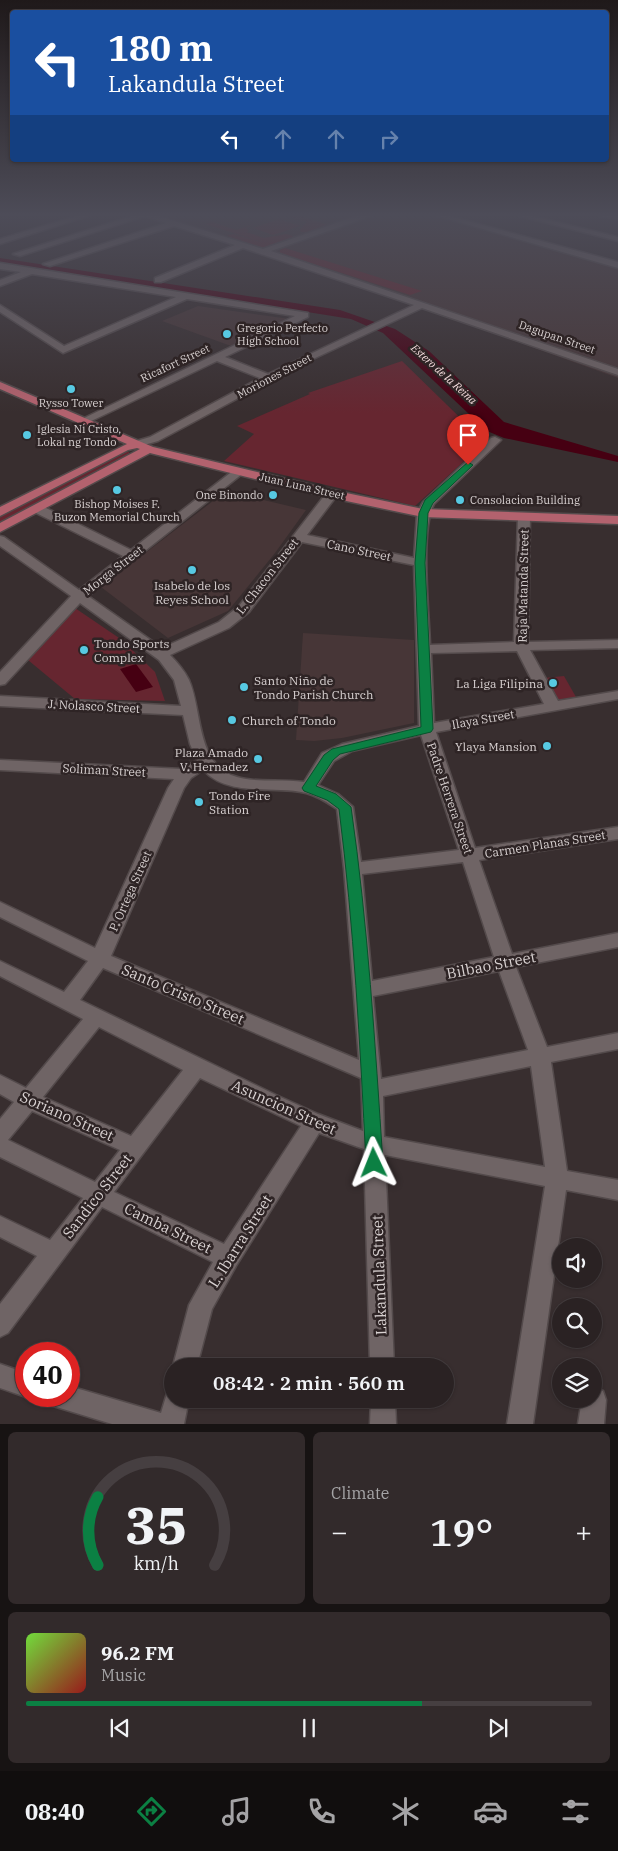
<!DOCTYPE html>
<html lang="en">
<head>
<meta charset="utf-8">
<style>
  :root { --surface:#2a2223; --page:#322a2b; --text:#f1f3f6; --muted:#a5a4a6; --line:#463f41; --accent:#0b8043 }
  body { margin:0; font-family:"IBM Plex Serif",serif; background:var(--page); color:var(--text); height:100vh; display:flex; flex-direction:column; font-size:19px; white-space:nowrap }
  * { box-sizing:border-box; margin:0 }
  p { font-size:16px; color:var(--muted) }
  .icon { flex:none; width:28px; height:28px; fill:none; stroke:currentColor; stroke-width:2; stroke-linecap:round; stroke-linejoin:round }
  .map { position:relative; height:1424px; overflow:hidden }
  .details { display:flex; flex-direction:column; gap:8px; padding:8px; background:#171313; flex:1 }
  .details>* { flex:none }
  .hud { position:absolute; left:10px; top:10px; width:599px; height:152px; border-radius:5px; box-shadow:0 1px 4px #0004,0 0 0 1px var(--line); background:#1a4fa0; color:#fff; overflow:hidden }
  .fabs { position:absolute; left:552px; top:1238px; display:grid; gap:10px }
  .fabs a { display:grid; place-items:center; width:50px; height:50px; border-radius:50%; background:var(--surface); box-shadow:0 1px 4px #0004,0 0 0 1px var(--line); font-size:25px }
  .speed { position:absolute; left:15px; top:1342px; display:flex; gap:10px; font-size:25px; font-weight:700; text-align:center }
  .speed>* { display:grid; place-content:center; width:65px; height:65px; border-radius:50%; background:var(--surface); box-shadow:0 1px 4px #0004,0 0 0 1px var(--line); line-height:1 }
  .speed .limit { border:8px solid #d22; background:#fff; color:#111 }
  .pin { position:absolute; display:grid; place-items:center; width:42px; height:42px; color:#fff; margin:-51px -21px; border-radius:50% 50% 50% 0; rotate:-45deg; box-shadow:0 0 5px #0007 }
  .pin .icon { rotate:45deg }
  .me { position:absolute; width:55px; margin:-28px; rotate:358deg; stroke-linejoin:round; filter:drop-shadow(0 0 4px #0008) }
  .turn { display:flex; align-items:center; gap:18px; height:105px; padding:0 15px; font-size:22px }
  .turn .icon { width:65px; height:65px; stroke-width:2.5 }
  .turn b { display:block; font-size:35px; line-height:42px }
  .lanes { display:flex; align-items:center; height:48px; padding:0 15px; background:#0003; justify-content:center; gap:25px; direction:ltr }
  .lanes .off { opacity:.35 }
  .big { font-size:38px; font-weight:600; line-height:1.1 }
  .details .widget { flex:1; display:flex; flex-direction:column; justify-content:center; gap:8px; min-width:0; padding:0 18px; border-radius:8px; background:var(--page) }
  .details .dial { align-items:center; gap:0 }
  .dial svg { height:130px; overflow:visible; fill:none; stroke:var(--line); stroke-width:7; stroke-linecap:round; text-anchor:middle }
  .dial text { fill:var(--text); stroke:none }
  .song { display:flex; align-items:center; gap:15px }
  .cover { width:60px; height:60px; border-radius:8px; background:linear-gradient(135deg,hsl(100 70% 55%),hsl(0 70% 35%)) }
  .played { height:5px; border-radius:2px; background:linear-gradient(90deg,var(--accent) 70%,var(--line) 70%) }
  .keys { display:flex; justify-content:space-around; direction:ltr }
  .heat { display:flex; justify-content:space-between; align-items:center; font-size:28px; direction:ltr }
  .details .tiles { flex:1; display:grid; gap:8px; grid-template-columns:1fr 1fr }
  .widget:last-child { grid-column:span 2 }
  .trip { position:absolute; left:164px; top:1358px; width:290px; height:50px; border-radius:25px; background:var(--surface); box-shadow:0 1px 4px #0004,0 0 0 1px var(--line); font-weight:600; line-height:50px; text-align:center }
  .menu { display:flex; height:80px; justify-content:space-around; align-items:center; background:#110e0e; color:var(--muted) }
  .menu .icon { width:35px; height:35px }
  .menu .active { color:var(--accent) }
  .menu b { font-size:22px; color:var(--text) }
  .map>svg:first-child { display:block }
  .built { fill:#473637 }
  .green { fill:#662630 }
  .water { fill:#460012 }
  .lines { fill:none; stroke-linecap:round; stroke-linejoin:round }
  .minor-casing { stroke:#534a4b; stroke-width:3 }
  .major-casing { stroke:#534a4b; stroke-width:3 }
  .minor { fill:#6f6465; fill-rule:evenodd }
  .major { fill:#b3626e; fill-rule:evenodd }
  .route { fill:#0b8043; stroke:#07532c }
  .poi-dot { fill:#57c9e2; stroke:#2e2425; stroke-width:2 }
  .labels { text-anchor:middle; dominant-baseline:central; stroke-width:5; stroke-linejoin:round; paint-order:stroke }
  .far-poi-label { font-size:11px; fill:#d8d1d1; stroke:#2e2425; text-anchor:start }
  .far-street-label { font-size:11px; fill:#d8d1d1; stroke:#2e2425 }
  .far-water-label { font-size:11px; font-style:italic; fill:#f5ddde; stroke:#2e2425 }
  .street-label { font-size:12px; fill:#d8d1d1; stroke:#2e2425 }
  .poi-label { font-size:12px; fill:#d8d1d1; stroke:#2e2425; text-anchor:start }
  .near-street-label { font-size:15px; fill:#d8d1d1; stroke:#2e2425 }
</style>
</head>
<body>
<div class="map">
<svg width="618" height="1424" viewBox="0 0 618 1424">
  <rect width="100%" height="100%" fill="#382e2f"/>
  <g class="built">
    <polygon points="157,214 360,214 263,248"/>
    <polygon points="370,214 434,214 618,266 618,378 423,308 259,254"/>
    <polygon points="198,306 290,319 231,346 162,321"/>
    <polygon points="226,491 306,510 275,553 228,611 168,638 101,587"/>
    <polygon points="303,633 414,640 414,723 342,738 314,741 296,740"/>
  </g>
  <g class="green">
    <polygon points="296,215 328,225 309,232 301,232 300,230 307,222 289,217"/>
    <polygon points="279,219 300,226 273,235 253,228"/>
    <polygon points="212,222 236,230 255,224 246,228 249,231 246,232 264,238 287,234 294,237 263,248 227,236 233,234 265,243 205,224"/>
    <polygon points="285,248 301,253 422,291 410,295 280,253 280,250"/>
    <polygon points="402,361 485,442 415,506 224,461 254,434 237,426 310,394 308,393"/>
    <polygon points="121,452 129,452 130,455 0,525 0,516"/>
    <polygon points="75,608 122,640 155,672 165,701 75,699 28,660"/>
    <polygon points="564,676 576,697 555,700 544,678"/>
  </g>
  <g class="water">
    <polygon points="0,258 340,310 395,329 429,351 504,422 618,456 618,462 504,438 487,431 383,333 351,319 0,263"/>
    <polygon points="136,664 153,687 136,692 120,669"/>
  </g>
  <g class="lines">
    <g class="minor-casing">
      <g id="minor">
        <polygon points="83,214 94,214 0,244 0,239"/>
        <polygon points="138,214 152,214 263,249 362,214 372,214 371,216 271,251 618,369 618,375 422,308 298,366 158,441 137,447 133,446 131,444 133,442 150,437 260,378 217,361 87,423 79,423 78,421 295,316 187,299 63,353 0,312 0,305 64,346 176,297 32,274 0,286 0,280 21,272 0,269 0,263 308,313 308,317 225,357 268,374 414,305 243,248 161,282 155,282 155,278 235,245 174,226 50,266 43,264 166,223 145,216 20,256 13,254"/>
        <polygon points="431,214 442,214 618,262 618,268"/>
        <polygon points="512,214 524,214 618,237 618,241"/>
        <polygon points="599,214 618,215 618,219 600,216"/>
        <path d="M495,437L501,440L499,442L434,504C420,530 429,612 430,645L514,642L518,517L524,513L530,517L528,642L618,640V648L530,650L558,701L618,691V699L436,732L475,848L618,827V839L479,860L512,954L618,933V947L516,967L547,1047L618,1033V1049L551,1062L567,1171L618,1180V1200L566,1190L533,1424H507L545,1186L385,1155L394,1366H370L364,1149L319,1133L236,1266L212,1309L197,1366H173L189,1305L213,1262L102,1207L8,1333L0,1337V1304L37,1256L0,1237V1216L50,1240L83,1198L0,1157V1119L14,1102L0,1094V1075L26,1088L83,1019L0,976V961L64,992L88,961L0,917V902L95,948L168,788L174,779L0,770V760L182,769L197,760L190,744L183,715L0,706V696L181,706L174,680L159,660L80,603L5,684L0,685V672L71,596L0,546V536L4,537L79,590L123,556L34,512L32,509L34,506H42L131,550L234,470H242L244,472L242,474L88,596L162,648L219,622L239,606L328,491H336L338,494L307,535L414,558L417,513L423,502L491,438ZM302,542L414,565L419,726L342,744L322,753L304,782C281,778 253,784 231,775C196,760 202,709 189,680C184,670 177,662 170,655L229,628L249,612ZM517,651L544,704L434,723L431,653ZM421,735L459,850L361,862L353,807L338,794L318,785L334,761L352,751ZM203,770C230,798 273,785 306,793C318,796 328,803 337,809L344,869L359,1060L111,956L184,788L191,778ZM463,862L494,957L372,981L362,874ZM103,968L361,1078L363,1131L318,1114L276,1095L80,1000ZM499,971L528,1050L381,1079L373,996ZM99,1027L183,1070L131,1136L43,1097ZM531,1066L545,1167L384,1137L383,1096ZM200,1078L301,1126L224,1244L114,1192ZM32,1111L120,1150L95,1182L8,1140Z"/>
        <polygon points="0,1364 26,1373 26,1396 29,1396 26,1397 0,1388"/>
        <polygon points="69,1386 161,1413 168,1390 172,1388 172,1399 189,1399 184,1424 112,1424 50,1405 47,1396 69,1396"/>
        <polygon points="594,1388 603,1391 606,1400 604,1424 578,1424 582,1399 594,1399"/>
        <polygon points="371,1399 395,1399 396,1424 370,1424"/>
      </g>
    </g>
    <g class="major-casing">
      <polygon id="major" points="0,382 153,447 332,490 423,509 618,516 618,524 423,517 332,498 150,453 0,532 0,523 140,449 137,448 128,450 0,516 0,507 127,444 0,389"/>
    </g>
    <use href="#minor" class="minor"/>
    <use href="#major" class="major"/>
  </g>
  <linearGradient id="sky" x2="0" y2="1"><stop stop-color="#1f191a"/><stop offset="0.52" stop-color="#4d4c58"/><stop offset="1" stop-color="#4d4c58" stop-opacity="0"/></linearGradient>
  <rect width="618" height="413" fill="url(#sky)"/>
  <path class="route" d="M468,462L473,465L472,466L433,503L428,513L425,563L433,729L431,732L340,754L333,760L316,786L336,794L351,807C368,925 375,1044 383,1163L380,1168L374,1170L369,1168L366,1163C360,1044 354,927 339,809L327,800L304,791L302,788L324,755L332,749L421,727L415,563L419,513L425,500Z"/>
  <g class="poi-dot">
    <circle cx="227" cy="334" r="5"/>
    <circle cx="71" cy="389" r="5"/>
    <circle cx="27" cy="435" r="5"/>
    <circle cx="117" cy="490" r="5"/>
    <circle cx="273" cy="495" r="5"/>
    <circle cx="460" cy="500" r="5"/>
    <circle cx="192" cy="570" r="5"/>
    <circle cx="84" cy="650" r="5"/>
    <circle cx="553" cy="683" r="5"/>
    <circle cx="244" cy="687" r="5"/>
    <circle cx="232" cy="720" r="5"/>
    <circle cx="547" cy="746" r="5"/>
    <circle cx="258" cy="759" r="5"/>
    <circle cx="199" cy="802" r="5"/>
  </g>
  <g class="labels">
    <g class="far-poi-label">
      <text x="237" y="328">Gregorio Perfecto<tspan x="237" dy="13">High School</tspan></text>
      <text x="71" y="403" text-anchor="middle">Rysso Tower</text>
      <text x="37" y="429">Iglesia Ni Cristo,<tspan x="37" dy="13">Lokal ng Tondo</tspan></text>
      <text x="263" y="495" text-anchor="end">One Binondo</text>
      <text x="470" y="500">Consolacion Building</text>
      <text x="117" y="504" text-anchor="middle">Bishop Moises F.<tspan x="117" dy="13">Buzon Memorial Church</tspan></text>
    </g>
    <g class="far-street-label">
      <text transform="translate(557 337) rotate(19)">Dagupan Street</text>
      <text transform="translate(175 363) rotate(-25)">Ricafort Street</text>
      <text transform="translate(274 376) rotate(-28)">Moriones Street</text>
      <text transform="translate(302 486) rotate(13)">Juan Luna Street</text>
    </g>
    <g class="far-water-label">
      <text transform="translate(444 374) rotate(42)">Estero de la Reina</text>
    </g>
    <g class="street-label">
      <text transform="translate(359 550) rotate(12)">Cano Street</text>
      <text transform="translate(113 570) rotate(-38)">Morga Street</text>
      <text transform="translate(267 576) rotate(-52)">L. Chacon Street</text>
      <text transform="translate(523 586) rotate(-89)">Raja Matanda Street</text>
      <text transform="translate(94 706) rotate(3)">J. Nolasco Street</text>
      <text transform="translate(483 719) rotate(-10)">Ilaya Street</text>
      <text transform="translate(104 770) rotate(3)">Soliman Street</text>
      <text transform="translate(450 798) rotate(71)">Padre Herrera Street</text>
      <text transform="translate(545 844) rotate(-9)">Carmen Planas Street</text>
      <text transform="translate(130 891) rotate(-66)">P. Ortega Street</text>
    </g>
    <g class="poi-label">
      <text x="192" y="585" text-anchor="middle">Isabelo de los<tspan x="192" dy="14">Reyes School</tspan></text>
      <text x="94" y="643">Tondo Sports<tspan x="94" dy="14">Complex</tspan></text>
      <text x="254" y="680">Santo Niño de<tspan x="254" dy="14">Tondo Parish Church</tspan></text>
      <text x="543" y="683" text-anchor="end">La Liga Filipina</text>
      <text x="242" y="720">Church of Tondo</text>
      <text x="537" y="746" text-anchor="end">Ylaya Mansion</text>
      <text x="248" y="752" text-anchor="end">Plaza Amado<tspan x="248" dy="14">V. Hernadez</tspan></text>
      <text x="209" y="795">Tondo Fire<tspan x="209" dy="14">Station</tspan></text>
    </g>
    <g class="near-street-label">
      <text transform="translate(491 965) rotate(-11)">Bilbao Street</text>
      <text transform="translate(183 994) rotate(23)">Santo Cristo Street</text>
      <text transform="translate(284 1107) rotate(24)">Asuncion Street</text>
      <text transform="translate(67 1116) rotate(24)">Soriano Street</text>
      <text transform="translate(97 1196) rotate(-52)">Sandico Street</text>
      <text transform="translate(168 1228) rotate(26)">Camba Street</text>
      <text transform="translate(240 1241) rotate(-58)">L. Ibarra Street</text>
      <text transform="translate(379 1275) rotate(-92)">Lakandula Street</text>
    </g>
  </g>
</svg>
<div class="fabs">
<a><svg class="icon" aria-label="sound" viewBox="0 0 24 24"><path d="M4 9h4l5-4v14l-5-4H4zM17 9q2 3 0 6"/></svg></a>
<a><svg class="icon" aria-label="search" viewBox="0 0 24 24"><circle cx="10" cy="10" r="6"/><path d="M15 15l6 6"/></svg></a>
<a><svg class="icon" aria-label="layers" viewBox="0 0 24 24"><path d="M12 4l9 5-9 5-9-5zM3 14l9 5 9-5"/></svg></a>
</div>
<div class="speed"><div class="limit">40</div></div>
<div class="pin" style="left:468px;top:465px;background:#d93025"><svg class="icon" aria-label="arrive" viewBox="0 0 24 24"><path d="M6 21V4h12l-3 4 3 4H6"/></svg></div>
<svg class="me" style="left:374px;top:1163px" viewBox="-20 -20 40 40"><path d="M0-17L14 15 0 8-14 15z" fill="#0b8043" stroke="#fff" stroke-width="4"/></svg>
<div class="trip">08:42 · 2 min · 560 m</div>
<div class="hud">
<div class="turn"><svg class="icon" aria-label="left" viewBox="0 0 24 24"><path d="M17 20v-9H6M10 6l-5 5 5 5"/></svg><div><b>180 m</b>Lakandula Street</div></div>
<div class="lanes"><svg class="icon" aria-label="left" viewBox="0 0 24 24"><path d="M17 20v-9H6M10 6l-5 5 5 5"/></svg><svg class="icon off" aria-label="ahead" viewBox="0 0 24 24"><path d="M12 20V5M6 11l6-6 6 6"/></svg><svg class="icon off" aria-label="ahead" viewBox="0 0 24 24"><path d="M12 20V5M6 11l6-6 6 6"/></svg><svg class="icon off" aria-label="right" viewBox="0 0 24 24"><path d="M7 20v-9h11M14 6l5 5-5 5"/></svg></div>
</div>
</div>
<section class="details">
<div class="tiles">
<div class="widget dial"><svg viewBox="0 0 100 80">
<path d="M14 69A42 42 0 1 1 86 69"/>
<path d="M14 69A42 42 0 0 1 14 27" stroke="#0b8043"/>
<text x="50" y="56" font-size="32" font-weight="700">35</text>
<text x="50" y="72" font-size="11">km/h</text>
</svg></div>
<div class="widget"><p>Climate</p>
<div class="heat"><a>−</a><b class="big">19°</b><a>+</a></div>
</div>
<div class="widget">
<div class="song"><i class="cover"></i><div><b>96.2 FM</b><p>Music</p></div></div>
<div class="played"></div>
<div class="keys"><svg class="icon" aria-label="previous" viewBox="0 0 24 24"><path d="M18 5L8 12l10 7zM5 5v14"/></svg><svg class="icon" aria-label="pause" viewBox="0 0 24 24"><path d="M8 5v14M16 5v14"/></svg><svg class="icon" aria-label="next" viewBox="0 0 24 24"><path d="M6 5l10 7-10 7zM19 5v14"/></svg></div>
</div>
</div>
</section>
<nav class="menu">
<b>08:40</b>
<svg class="icon active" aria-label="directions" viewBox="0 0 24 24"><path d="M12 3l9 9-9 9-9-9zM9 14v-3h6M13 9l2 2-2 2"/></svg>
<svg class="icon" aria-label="music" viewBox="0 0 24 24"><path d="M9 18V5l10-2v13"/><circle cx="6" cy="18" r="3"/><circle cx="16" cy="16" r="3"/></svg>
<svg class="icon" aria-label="phone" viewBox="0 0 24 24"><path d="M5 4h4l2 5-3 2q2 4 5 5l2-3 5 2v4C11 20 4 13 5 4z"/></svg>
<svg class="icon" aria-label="climate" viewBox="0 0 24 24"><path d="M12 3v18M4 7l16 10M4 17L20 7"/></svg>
<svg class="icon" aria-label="car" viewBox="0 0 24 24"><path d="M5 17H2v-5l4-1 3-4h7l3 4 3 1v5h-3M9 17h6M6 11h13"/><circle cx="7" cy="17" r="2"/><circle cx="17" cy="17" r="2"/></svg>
<svg class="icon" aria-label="filters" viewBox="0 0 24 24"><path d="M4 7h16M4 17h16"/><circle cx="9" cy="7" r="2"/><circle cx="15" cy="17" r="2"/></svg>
</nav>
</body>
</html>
